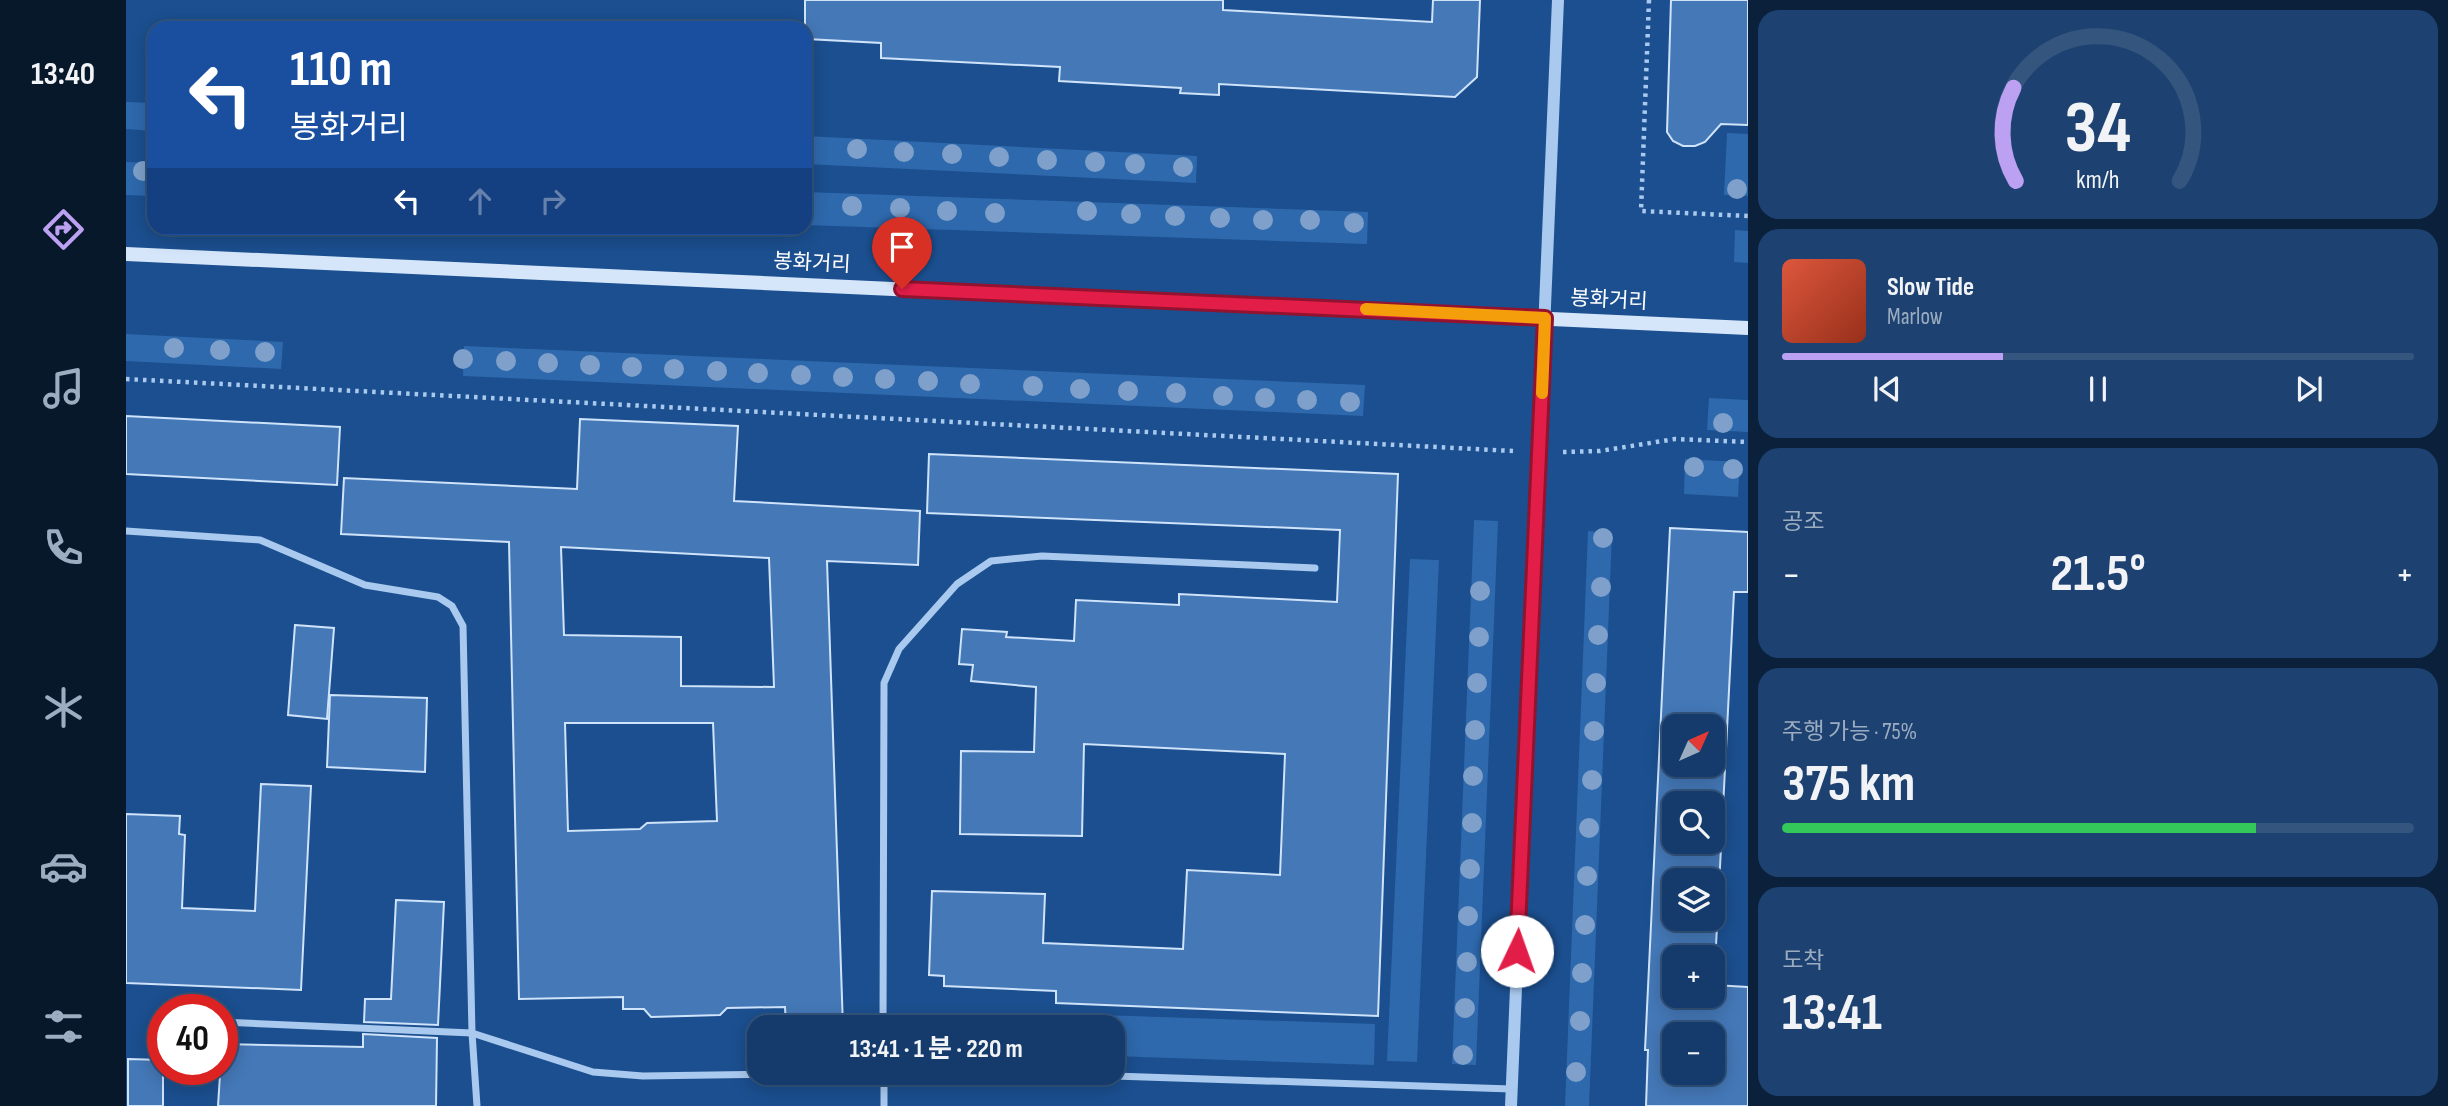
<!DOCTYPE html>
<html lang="ko">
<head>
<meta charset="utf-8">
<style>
  :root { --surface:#143b6b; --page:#1d4271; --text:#f1f3f6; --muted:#9dadc1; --line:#33557e; --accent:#bca0f2 }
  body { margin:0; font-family:"Sofia Sans Condensed","Noto Sans KR",sans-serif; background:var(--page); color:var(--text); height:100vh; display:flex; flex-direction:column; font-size:26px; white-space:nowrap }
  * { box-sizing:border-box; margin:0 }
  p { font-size:23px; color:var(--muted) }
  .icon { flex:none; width:38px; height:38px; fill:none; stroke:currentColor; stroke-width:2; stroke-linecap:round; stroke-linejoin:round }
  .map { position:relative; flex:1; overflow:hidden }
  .details { display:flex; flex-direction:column; gap:10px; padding:10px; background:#0b203b; width:700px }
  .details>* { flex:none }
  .banner { position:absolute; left:21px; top:21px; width:665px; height:214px; border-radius:21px; box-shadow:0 4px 18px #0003,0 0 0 2px var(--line); background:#1a4fa0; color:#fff; overflow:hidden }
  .needle { width:46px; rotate:45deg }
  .controls { position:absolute; left:1536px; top:714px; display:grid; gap:14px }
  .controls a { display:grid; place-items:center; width:63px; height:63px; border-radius:14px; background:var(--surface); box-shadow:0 4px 18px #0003,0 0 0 2px var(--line); font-size:35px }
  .speed { position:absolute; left:21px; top:994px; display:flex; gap:14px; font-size:35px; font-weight:700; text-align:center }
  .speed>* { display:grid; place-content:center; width:91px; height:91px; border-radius:50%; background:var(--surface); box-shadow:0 4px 18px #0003,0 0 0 2px var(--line); line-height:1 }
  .speed .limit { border:10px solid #d22; background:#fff; color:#111 }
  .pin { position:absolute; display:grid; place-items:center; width:60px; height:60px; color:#fff; margin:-72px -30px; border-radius:50% 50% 50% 0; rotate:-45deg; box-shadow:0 0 7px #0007 }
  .pin .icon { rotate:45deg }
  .me { position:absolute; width:77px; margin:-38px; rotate:3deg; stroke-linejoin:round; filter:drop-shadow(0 0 5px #0008) }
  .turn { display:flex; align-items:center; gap:24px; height:147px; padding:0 28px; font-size:32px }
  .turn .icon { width:91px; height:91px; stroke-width:2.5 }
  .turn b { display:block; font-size:49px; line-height:60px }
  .lanes { display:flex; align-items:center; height:66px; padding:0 28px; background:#0003; justify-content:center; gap:35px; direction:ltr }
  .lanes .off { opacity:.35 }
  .big { font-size:52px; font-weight:700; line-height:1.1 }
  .details .card { flex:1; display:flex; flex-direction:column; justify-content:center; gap:10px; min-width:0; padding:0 24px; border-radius:21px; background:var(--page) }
  .details .dial { align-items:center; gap:0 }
  .dial svg { height:182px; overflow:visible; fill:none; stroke:var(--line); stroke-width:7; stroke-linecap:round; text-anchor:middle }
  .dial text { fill:var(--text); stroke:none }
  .song { display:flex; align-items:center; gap:21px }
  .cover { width:84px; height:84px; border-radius:10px; background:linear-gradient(135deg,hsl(10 70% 55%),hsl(10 70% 35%)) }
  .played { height:7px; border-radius:4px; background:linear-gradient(90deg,var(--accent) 35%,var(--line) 35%) }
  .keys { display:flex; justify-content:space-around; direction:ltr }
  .heat { display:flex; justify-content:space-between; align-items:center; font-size:38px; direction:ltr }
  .charge { height:10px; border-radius:5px; background:linear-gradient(90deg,#34c759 75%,var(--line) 0) }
  .trip { position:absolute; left:621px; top:1015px; width:378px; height:70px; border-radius:21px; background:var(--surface); box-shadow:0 4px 18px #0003,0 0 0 2px var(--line); font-weight:700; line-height:70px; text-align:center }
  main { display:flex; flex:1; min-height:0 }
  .tab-bar { display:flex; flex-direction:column; width:126px; justify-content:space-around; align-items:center; background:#08182b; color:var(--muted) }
  .tab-bar .icon { width:49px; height:49px }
  .tab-bar .active { color:var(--accent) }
  .tab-bar b { font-size:32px; color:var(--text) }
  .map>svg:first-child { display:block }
  .green { fill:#2e69ad }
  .building { fill:#4478b7; stroke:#cfe3fa; stroke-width:2; fill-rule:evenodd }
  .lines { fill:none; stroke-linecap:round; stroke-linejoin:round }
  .path { stroke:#a9c9ee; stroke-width:4.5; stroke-dasharray:3.5 5; stroke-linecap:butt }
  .minor { stroke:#a9c9ee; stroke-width:7 }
  .tertiary { stroke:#a9c9ee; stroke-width:12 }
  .secondary { stroke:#d6e6fa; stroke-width:14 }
  .tree { fill:#7ea0ca }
  .route-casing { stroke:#92132f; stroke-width:18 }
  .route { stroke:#e11d48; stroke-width:12 }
  .slow { stroke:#f59e0b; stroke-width:12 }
  .labels { text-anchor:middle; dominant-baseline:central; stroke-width:7; stroke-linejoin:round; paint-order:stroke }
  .street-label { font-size:21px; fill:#fff; stroke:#1b4f8f }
</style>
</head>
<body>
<main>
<nav class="tab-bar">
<b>13:40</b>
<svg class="icon active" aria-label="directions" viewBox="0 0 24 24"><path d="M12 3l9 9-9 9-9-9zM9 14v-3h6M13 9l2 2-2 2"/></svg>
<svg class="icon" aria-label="music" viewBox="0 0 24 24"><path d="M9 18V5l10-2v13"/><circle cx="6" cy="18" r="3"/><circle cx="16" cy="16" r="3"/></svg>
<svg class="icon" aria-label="phone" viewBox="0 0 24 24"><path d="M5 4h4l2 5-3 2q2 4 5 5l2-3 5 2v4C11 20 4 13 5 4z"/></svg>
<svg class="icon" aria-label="climate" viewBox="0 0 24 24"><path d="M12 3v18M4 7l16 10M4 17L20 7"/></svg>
<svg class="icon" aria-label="car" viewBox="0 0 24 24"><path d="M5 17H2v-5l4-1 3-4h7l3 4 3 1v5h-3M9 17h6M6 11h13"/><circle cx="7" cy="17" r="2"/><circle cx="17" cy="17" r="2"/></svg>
<svg class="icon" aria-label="filters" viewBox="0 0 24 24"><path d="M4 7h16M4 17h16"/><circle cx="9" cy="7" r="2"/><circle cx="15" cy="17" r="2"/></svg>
</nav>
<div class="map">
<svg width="1622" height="1106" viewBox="0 0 1622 1106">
  <rect width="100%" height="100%" fill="#1b4f8f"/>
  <g class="green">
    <polygon points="0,102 28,103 28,131 0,129"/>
    <polygon points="1601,133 1622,134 1622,196 1598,195"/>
    <polygon points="679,136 1071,156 1070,183 679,164"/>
    <polygon points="0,162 28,163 28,196 0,195"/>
    <polygon points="679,192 1242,212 1241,244 679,225"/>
    <polygon points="1609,230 1622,231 1622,263 1608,262"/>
    <polygon points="0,334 157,342 155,369 0,361"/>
    <polygon points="338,346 1239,385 1237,416 337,376"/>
    <polygon points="1583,398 1622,400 1622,432 1581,430"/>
    <polygon points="1559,459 1614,462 1612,497 1558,494"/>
    <polygon points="1348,520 1372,521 1350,1065 1326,1064"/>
    <polygon points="1462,531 1486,533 1463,1106 1439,1106"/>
    <polygon points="1284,559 1313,560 1291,1062 1261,1061"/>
    <polygon points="943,1014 1249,1024 1248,1065 987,1056 987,1027 943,1027"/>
  </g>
  <g class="building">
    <polygon points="679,0 1097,0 1097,10 1306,22 1307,0 1354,0 1351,77 1329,97 1093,84 1093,95 1054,93 1055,88 933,81 934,67 755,58 755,43 681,39 681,33 679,33"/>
    <polygon points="1545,0 1622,0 1622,125 1595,124 1579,142 1569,146 1557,146 1547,141 1541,132"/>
    <polygon points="0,416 214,427 211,485 0,474"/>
    <path d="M454,419L612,426L608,501L794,511L792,565L701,561L717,1027H660L659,1007L601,1008L594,1015L525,1017L518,1009H497V997L393,999L383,542L215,534L218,478L451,489ZM435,547L643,558L648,687L555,686V637L438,635ZM439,723H587L591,821L521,823L514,829L442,831Z"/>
    <polygon points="803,454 1272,474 1252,1016 930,1003 930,991 818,986 818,976 803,975 806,891 919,894 917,943 1057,949 1061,870 1154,875 1159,754 958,744 956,836 834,834 835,751 908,752 910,687 845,681 847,665 833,664 836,629 881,632 880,637 948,641 950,600 1053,605 1053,594 1211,602 1214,530 801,513"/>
    <path d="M1544,528L1622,532V592H1608L1588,985L1622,987V1106H1520L1522,1050H1519ZM1549,726H1587V765H1549ZM1549,803H1587V842H1549ZM1549,880H1587V919H1549ZM1549,957H1587V996H1549ZM1549,1034H1587V1073H1549Z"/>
    <polygon points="169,625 208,628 201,719 162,715"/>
    <polygon points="204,695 301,698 299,772 201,767"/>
    <polygon points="135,784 185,786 175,990 0,983 0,814 54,816 53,834 59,835 56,908 129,911"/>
    <polygon points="270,900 318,902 312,1025 238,1022 239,999 265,999"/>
    <polygon points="237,1034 311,1038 310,1106 92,1106 96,1044 237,1047"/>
    <polygon points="2,1059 37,1060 37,1106 2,1106"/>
  </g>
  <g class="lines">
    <g class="path">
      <polyline points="1523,0 1515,211 1622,216"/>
      <polyline points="0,379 1387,451"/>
      <polyline points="1437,452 1474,451 1549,439 1622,442"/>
    </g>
    <g class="minor">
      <polyline points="0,531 134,540 239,585 312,597 326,606 337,626 346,1033 351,1106"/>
      <polyline points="96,1022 346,1033 467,1072 517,1076 713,1073"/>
      <polyline points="757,1027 758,683 773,649 831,584 865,561 916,556 1189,568"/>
      <polyline points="758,1073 758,1106"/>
      <polyline points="898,1073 1385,1089"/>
    </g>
    <polyline class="tertiary" points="1385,1106 1432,0"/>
    <polyline class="secondary" points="0,254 1622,328"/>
  </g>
  <g class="tree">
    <circle cx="731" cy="149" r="10"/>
    <circle cx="778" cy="152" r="10"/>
    <circle cx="826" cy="154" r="10"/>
    <circle cx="873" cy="157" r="10"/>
    <circle cx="921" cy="160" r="10"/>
    <circle cx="969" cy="162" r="10"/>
    <circle cx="1009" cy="164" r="10"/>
    <circle cx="1057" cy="167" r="10"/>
    <circle cx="17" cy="171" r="10"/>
    <circle cx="1611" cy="189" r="10"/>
    <circle cx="726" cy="206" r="10"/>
    <circle cx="774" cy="208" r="10"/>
    <circle cx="821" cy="211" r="10"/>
    <circle cx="961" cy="211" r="10"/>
    <circle cx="869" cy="213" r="10"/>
    <circle cx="1005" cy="214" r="10"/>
    <circle cx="1049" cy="216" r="10"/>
    <circle cx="1094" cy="218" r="10"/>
    <circle cx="1137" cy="220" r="10"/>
    <circle cx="1184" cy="220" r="10"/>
    <circle cx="1228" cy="223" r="10"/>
    <circle cx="48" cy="348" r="10"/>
    <circle cx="94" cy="350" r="10"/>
    <circle cx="139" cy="352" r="10"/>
    <circle cx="337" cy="359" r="10"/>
    <circle cx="380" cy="361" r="10"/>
    <circle cx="422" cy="363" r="10"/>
    <circle cx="464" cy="365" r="10"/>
    <circle cx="506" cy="367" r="10"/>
    <circle cx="548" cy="369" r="10"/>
    <circle cx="591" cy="371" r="10"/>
    <circle cx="632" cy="373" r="10"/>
    <circle cx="675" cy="375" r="10"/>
    <circle cx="717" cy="377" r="10"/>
    <circle cx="759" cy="379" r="10"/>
    <circle cx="802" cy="381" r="10"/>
    <circle cx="844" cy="384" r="10"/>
    <circle cx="907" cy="386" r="10"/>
    <circle cx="954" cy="389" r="10"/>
    <circle cx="1002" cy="391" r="10"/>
    <circle cx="1050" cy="393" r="10"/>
    <circle cx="1097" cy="396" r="10"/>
    <circle cx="1139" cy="398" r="10"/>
    <circle cx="1181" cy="400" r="10"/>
    <circle cx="1224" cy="402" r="10"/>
    <circle cx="1597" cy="423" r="10"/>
    <circle cx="1568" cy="467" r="10"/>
    <circle cx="1607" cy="469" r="10"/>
    <circle cx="1477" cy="538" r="10"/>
    <circle cx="1475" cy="587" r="10"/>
    <circle cx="1354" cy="591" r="10"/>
    <circle cx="1472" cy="635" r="10"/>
    <circle cx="1353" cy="637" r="10"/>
    <circle cx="1351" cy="683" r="10"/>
    <circle cx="1470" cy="683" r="10"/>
    <circle cx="1349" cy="730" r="10"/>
    <circle cx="1468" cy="731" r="10"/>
    <circle cx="1347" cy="776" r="10"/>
    <circle cx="1466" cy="780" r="10"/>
    <circle cx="1346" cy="823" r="10"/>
    <circle cx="1463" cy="828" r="10"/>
    <circle cx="1344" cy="869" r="10"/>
    <circle cx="1461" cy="876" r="10"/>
    <circle cx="1342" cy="916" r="10"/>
    <circle cx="1459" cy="925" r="10"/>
    <circle cx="1341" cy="962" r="10"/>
    <circle cx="1456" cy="973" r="10"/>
    <circle cx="1339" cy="1008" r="10"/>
    <circle cx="1454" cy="1021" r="10"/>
    <circle cx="1337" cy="1055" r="10"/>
    <circle cx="1450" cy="1072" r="10"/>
  </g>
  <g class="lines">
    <g class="route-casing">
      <polyline id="route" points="776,289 1419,318 1391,951"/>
    </g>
    <use href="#route" class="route"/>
    <polyline class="slow" points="1240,309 1419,318 1416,393"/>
  </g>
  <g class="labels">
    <g class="street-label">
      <text transform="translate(686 263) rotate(3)">봉화거리</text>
      <text transform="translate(1483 300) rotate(3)">봉화거리</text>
    </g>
  </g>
</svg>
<div class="controls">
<a><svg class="needle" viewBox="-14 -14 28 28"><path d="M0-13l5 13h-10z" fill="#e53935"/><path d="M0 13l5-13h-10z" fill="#9dadc1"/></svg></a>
<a><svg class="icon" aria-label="search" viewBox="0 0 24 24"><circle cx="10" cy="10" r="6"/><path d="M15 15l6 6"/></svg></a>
<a><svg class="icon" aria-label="layers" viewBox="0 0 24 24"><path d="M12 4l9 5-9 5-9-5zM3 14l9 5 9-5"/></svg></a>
<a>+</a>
<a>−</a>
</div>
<div class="speed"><div class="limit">40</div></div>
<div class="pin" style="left:776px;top:289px;background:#d93025"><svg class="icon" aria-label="arrive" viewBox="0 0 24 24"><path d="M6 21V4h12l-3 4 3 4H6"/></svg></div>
<svg class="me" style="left:1391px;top:951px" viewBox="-20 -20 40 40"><circle r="19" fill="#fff"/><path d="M0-13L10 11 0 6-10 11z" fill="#e11d48"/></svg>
<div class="trip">13:41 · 1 분 · 220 m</div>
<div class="banner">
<div class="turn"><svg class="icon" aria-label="left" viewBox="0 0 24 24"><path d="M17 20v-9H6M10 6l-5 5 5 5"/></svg><div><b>110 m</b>봉화거리</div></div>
<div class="lanes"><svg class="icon" aria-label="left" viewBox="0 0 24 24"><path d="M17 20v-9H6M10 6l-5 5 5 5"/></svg><svg class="icon off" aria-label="ahead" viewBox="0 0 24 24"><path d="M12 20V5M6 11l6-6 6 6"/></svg><svg class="icon off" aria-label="right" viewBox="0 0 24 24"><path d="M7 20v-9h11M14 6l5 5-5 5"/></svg></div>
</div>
</div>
<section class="details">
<div class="card dial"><svg viewBox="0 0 100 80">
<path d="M14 69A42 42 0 1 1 86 69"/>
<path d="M14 69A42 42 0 0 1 13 28" stroke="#bca0f2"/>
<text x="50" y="56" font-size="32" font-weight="700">34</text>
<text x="50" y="72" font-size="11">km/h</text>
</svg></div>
<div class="card">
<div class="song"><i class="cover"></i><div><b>Slow Tide</b><p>Marlow</p></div></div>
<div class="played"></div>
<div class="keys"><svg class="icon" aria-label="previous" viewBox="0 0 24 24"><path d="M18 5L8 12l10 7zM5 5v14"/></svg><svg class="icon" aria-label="pause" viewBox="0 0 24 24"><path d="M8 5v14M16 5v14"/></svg><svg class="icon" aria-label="next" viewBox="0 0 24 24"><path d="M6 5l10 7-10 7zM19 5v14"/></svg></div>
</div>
<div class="card"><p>공조</p>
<div class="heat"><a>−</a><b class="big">21.5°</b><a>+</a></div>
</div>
<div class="card"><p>주행 가능 · 75%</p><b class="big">375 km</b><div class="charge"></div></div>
<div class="card"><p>도착</p><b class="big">13:41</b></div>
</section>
</main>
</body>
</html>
